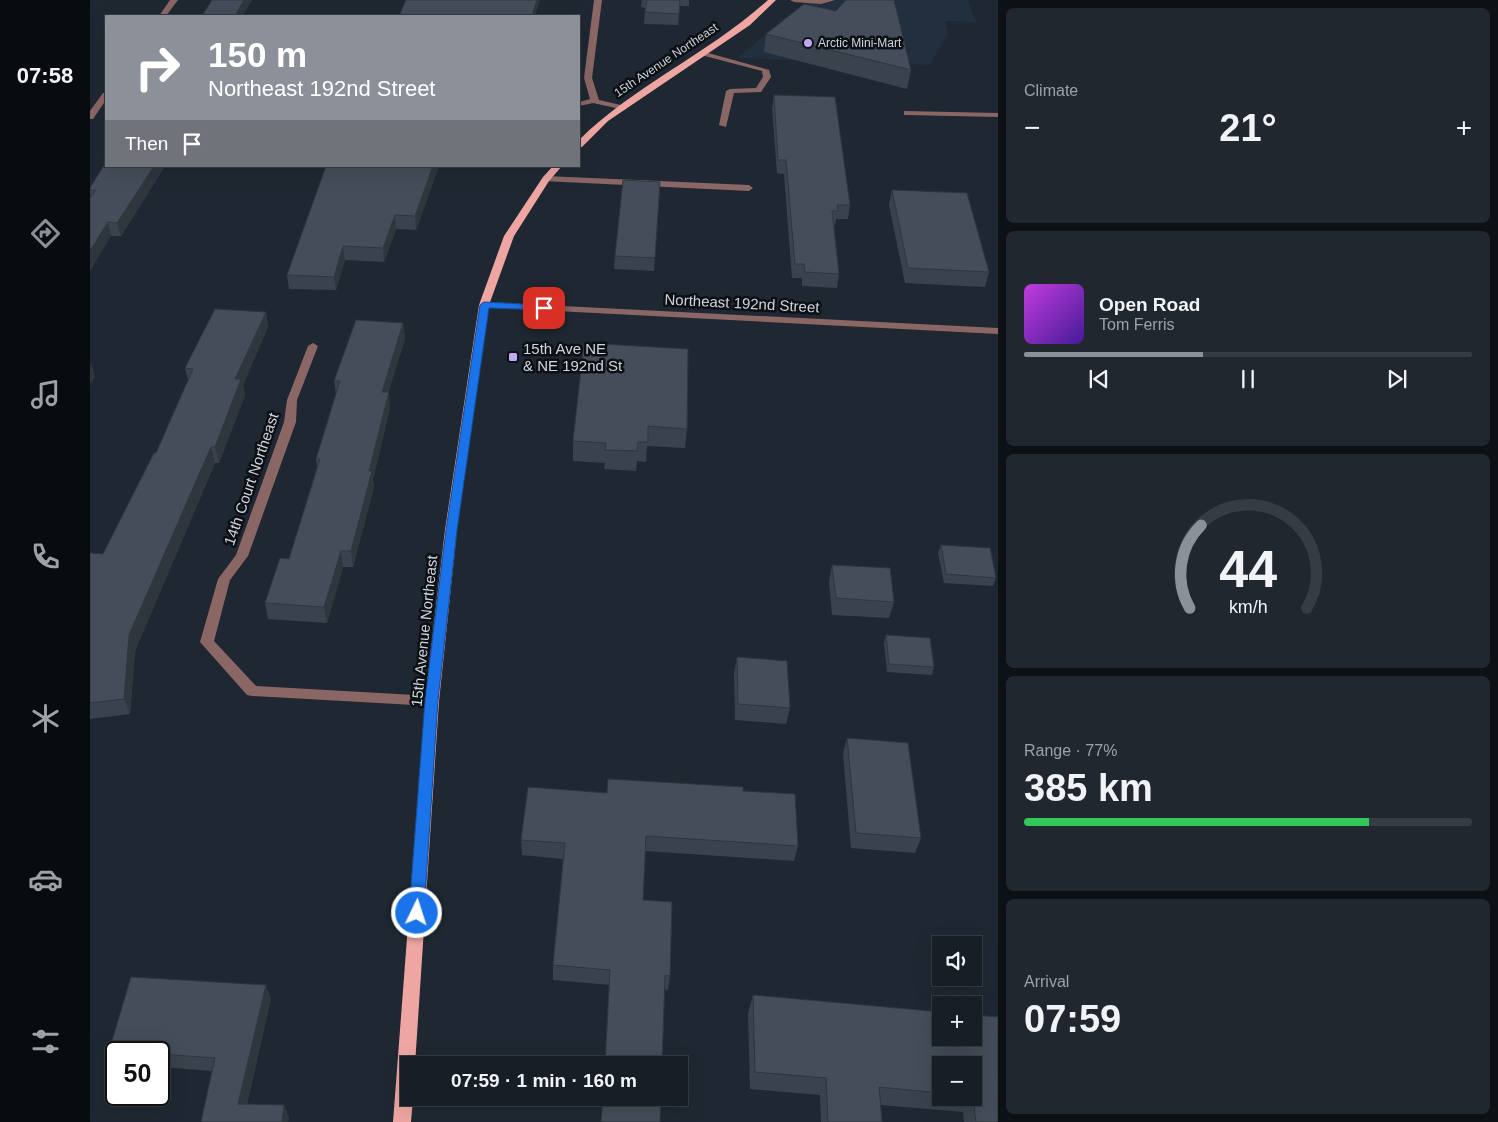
<!DOCTYPE html>
<html lang="en">
<head>
<meta charset="utf-8">
<style>
  :root { --surface:#171e26; --page:#20272e; --text:#f1f3f6; --muted:#9ea2a7; --line:#363c43; --accent:#8c9099 }
  body { margin:0; font-family:Arial,sans-serif; background:var(--page); color:var(--text); height:100vh; display:flex; flex-direction:column; font-size:19px; white-space:nowrap }
  * { box-sizing:border-box; margin:0 }
  p { font-size:16px; color:var(--muted) }
  .icon { flex:none; width:28px; height:28px; fill:none; stroke:currentColor; stroke-width:2; stroke-linecap:round; stroke-linejoin:round }
  .map { position:relative; flex:1; overflow:hidden }
  .panel { display:flex; flex-direction:column; gap:8px; padding:8px; background:#0d1015; width:500px }
  .panel>* { flex:none }
  .hud { position:absolute; left:15px; top:15px; width:475px; height:152px; border-radius:0px; box-shadow:0 5px 20px #0002,0 0 0 1px var(--line); background:#8c9099; color:#fff; overflow:hidden }
  .fabs { position:absolute; left:842px; top:936px; display:grid; gap:10px }
  .fabs a { display:grid; place-items:center; width:50px; height:50px; border-radius:0px; background:var(--surface); box-shadow:0 5px 20px #0002,0 0 0 1px var(--line); font-size:25px }
  .speed { position:absolute; left:15px; top:1041px; display:flex; gap:10px; font-size:25px; font-weight:700; text-align:center }
  .speed>* { display:grid; place-content:center; width:65px; height:65px; border-radius:50%; background:var(--surface); box-shadow:0 5px 20px #0002,0 0 0 1px var(--line); line-height:1 }
  .speed .limit { border:2px solid #111; border-radius:8px; background:#fff; color:#111 }
  .pin { position:absolute; display:grid; place-items:center; width:42px; height:42px; color:#fff; margin:-21px; border-radius:10px; box-shadow:0 2px 8px #0006 }
  .me { position:absolute; width:55px; margin:-28px; rotate:4deg; stroke-linejoin:round; filter:drop-shadow(0 0 4px #0008) }
  .turn { display:flex; align-items:center; gap:18px; height:105px; padding:0 20px; font-size:22px }
  .turn .icon { width:65px; height:65px; stroke-width:2.5 }
  .turn b { display:block; font-size:35px; line-height:42px }
  .then { display:flex; align-items:center; height:48px; padding:0 20px; background:#0003; gap:10px; font-size:19px }
  .big { font-size:38px; font-weight:700; line-height:1.1 }
  .panel .tile { flex:1; display:flex; flex-direction:column; justify-content:center; gap:8px; min-width:0; padding:0 18px; border-radius:8px; background:var(--page) }
  .panel .dial { align-items:center; gap:0 }
  .dial svg { height:130px; overflow:visible; fill:none; stroke:var(--line); stroke-width:7; stroke-linecap:round; text-anchor:middle }
  .dial text { fill:var(--text); stroke:none }
  .song { display:flex; align-items:center; gap:15px }
  .cover { width:60px; height:60px; border-radius:8px; background:linear-gradient(135deg,hsl(290 70% 55%),hsl(260 70% 35%)) }
  .played { height:5px; border-radius:2px; background:linear-gradient(90deg,var(--accent) 40%,var(--line) 40%) }
  .keys { display:flex; justify-content:space-around; direction:ltr }
  .heat { display:flex; justify-content:space-between; align-items:center; font-size:28px; direction:ltr }
  .charge { height:8px; border-radius:4px; background:linear-gradient(90deg,#34c759 77%,var(--line) 0) }
  .trip { position:absolute; left:310px; top:1056px; width:288px; height:50px; border-radius:0px; background:var(--surface); box-shadow:0 5px 20px #0002,0 0 0 1px var(--line); font-weight:700; line-height:50px; text-align:center }
  main { display:flex; flex:1; min-height:0 }
  .tab-bar { display:flex; flex-direction:column; width:90px; justify-content:space-around; align-items:center; background:#090c0f; color:var(--muted) }
  .tab-bar .icon { width:35px; height:35px }
  .tab-bar .current { color:var(--accent) }
  .tab-bar b { font-size:22px; color:var(--text) }
  .map>svg:first-child { display:block }
  .built { fill:#222f3f }
  .lines { fill:none; stroke-linecap:round; stroke-linejoin:round }
  .minor { fill:#8a6764; fill-rule:evenodd }
  .major { fill:#efa6a2; fill-rule:evenodd }
  .wall { fill:#3a424d; fill-rule:evenodd }
  .shaded-wall { fill:#30363e }
  .building { fill:#444d59; stroke:#30363e }
  .route { fill:#1a73e8; stroke:#114b97 }
  .poi-dot { fill:#c0a8f3; stroke:#0c1015; stroke-width:2 }
  .labels { text-anchor:middle; dominant-baseline:central; stroke-width:5; stroke-linejoin:round; paint-order:stroke }
  .far-poi-label { font-size:12px; fill:#d0d5dc; stroke:#0c1015; text-anchor:start }
  .far-street-label { font-size:12px; fill:#d0d5dc; stroke:#0c1015 }
  .street-label { font-size:15px; fill:#d0d5dc; stroke:#0c1015 }
  .poi-label { font-size:15px; fill:#d0d5dc; stroke:#0c1015; text-anchor:start }
</style>
</head>
<body>
<main>
<nav class="tab-bar">
<b>07:58</b>
<svg class="icon current" aria-label="directions" viewBox="0 0 24 24"><path d="M12 3l9 9-9 9-9-9zM9 14v-3h6M13 9l2 2-2 2"/></svg>
<svg class="icon" aria-label="music" viewBox="0 0 24 24"><path d="M9 18V5l10-2v13"/><circle cx="6" cy="18" r="3"/><circle cx="16" cy="16" r="3"/></svg>
<svg class="icon" aria-label="phone" viewBox="0 0 24 24"><path d="M5 4h4l2 5-3 2q2 4 5 5l2-3 5 2v4C11 20 4 13 5 4z"/></svg>
<svg class="icon" aria-label="climate" viewBox="0 0 24 24"><path d="M12 3v18M4 7l16 10M4 17L20 7"/></svg>
<svg class="icon" aria-label="car" viewBox="0 0 24 24"><path d="M5 17H2v-5l4-1 3-4h7l3 4 3 1v5h-3M9 17h6M6 11h13"/><circle cx="7" cy="17" r="2"/><circle cx="17" cy="17" r="2"/></svg>
<svg class="icon" aria-label="filters" viewBox="0 0 24 24"><path d="M4 7h16M4 17h16"/><circle cx="9" cy="7" r="2"/><circle cx="15" cy="17" r="2"/></svg>
</nav>
<div class="map">
<svg width="908" height="1122" viewBox="0 0 908 1122">
  <rect width="100%" height="100%" fill="#1f2832"/>
  <polygon class="built" points="718,0 878,0 886,22 855,21 858,33 840,65 647,58"/>
  <g class="lines">
    <g class="minor">
      <polygon points="80,0 88,0 76,16 69,16"/>
      <polygon points="504,0 512,0 502,78 509,100 535,106 535,110 503,103 489,106 489,102 500,99 494,78"/>
      <polygon points="700,0 745,0 731,4 704,2"/>
      <polygon points="611,51 679,70 681,77 671,92 644,93 636,127 629,125 636,91 640,89 666,88 673,77 672,71 611,55"/>
      <polygon points="13,93 16,93 16,100 3,119 0,119 0,111"/>
      <polygon points="814,111 908,113 908,117 817,115 814,115"/>
      <polygon points="456,176 659,185 663,188 659,191 453,181 452,179"/>
      <polygon points="394,302 908,328 908,334 390,307 390,303"/>
      <polygon points="223,343 228,346 207,400 206,422 158,556 140,580 124,641 166,686 342,696 347,697 349,701 347,705 342,706 162,696 157,695 110,642 128,579 146,555 194,422 197,400 218,346"/>
    </g>
    <g class="major">
      <path d="M678,0H686L660,25L518,121L492,147H489V140C545,85 620,53 678,0Z"/>
      <polygon points="463,166 472,166 459,181 424,236 399,305 367,530 349,701 325,1065 319,1065 319,1098 323,1098 321,1122 303,1122 335,701 355,530 389,305 414,236 453,177"/>
    </g>
  </g>
  <g class="wall">
    <polygon points="552,0 599,0 599,6 590,6 588,25 554,24 555,8 551,7"/>
    <polygon points="676,34 821,70 817,89 674,52"/>
    <polygon points="684,95 760,205 758,219 746,219 745,225 744,225 749,274 747,288 712,286 712,278 702,278 694,174 687,173 682,108"/>
    <polygon points="16,166 75,166 31,236 21,236 1,197 0,194 0,188"/>
    <polygon points="236,166 349,166 326,230 306,229 294,262 255,260 246,290 199,289 197,275"/>
    <polygon points="570,182 564,271 524,269 525,256"/>
    <polygon points="802,190 899,272 895,287 815,283 799,205"/>
    <polygon points="176,312 178,327 153,385 155,395 129,463 125,463 45,651 40,714 0,719 0,553 13,554 66,453 98,380 95,368"/>
    <polygon points="313,323 315,339 298,392 300,408 283,479 284,487 263,567 253,567 237,623 178,619 175,603 199,559 227,467 226,459 246,394 244,381"/>
    <polygon points="494,343 597,429 595,448 557,446 556,462 547,461 546,471 514,469 515,463 483,461 483,441"/>
    <polygon points="851,545 906,578 903,586 854,583 848,553"/>
    <polygon points="742,565 804,602 799,618 742,615 739,581"/>
    <polygon points="796,635 844,667 842,675 797,672 794,643"/>
    <polygon points="647,657 700,708 696,724 645,720 644,673"/>
    <polygon points="757,738 831,838 825,853 761,848 753,754"/>
    <polygon points="653,791 708,846 704,861 555,851 553,900 580,976 578,990 463,980 463,965 473,859 432,855 431,840 517,793"/>
    <path d="M663,995L851,1012V1038H884V1015L908,1017V1122H874L873,1112L791,1105L792,1122H731L730,1095L660,1089L658,1013ZM851,1065H884V1098H851Z"/>
    <polygon points="181,999 157,1104 194,1105 199,1118 198,1122 111,1122 122,1071 69,1067 69,1052 26,1052 26,1065 19,1051"/>
  </g>
  <g class="shaded-wall">
    <polygon points="154,0 162,0 153,16 145,16"/>
    <polygon points="447,0 450,0 445,16 442,16"/>
    <polygon points="64,166 75,166 31,236 27,223"/>
    <polygon points="343,166 349,166 326,230 325,216"/>
    <polygon points="305,215 306,229 294,262 293,248"/>
    <polygon points="18,222 21,236 0,271 0,251"/>
    <polygon points="253,246 255,260 246,290 244,277"/>
    <polygon points="176,312 178,327 153,385 155,395 129,463 125,447 145,379"/>
    <polygon points="313,323 315,339 294,408 292,392"/>
    <polygon points="1,363 5,376 0,385 0,364"/>
    <polygon points="299,392 300,408 283,479 284,487 263,567 261,551 279,471"/>
    <polygon points="121,447 125,463 45,651 40,714 34,699 39,635"/>
    <polygon points="251,551 253,567 237,623 234,607"/>
    <polygon points="176,985 181,999 154,1117 148,1104"/>
    <polygon points="194,1105 199,1118 198,1122 192,1122"/>
  </g>
  <g class="building">
    <polygon points="122,0 154,0 145,16 112,16"/>
    <polygon points="316,0 447,0 442,16 309,16"/>
    <polygon points="557,0 590,0 589,14 555,12"/>
    <polygon points="756,0 804,0 821,70 676,34 714,4 746,11"/>
    <polygon points="684,95 745,97 760,205 747,205 748,211 742,211 749,274 715,272 714,264 705,264 696,160 688,160"/>
    <polygon points="16,162 16,166 64,166 27,223 18,222 0,251 0,198 6,190 0,190 0,188"/>
    <polygon points="236,166 343,166 325,216 305,215 293,248 253,246 244,277 197,275"/>
    <polygon points="533,180 570,182 565,258 525,256"/>
    <polygon points="802,190 877,193 899,272 818,268"/>
    <polygon points="125,309 176,312 145,379 151,379 125,447 121,447 39,635 34,699 0,703 0,553 13,554 64,453 66,453 103,369 95,368"/>
    <polygon points="266,320 313,323 292,392 299,392 279,471 282,471 261,551 251,551 234,607 175,603 190,558 199,559 230,459 226,459 250,381 244,381"/>
    <polygon points="494,343 598,349 597,429 558,426 558,442 548,442 547,451 515,450 516,443 483,441"/>
    <polygon points="851,545 900,548 906,578 856,574"/>
    <polygon points="742,565 800,568 804,602 746,598"/>
    <polygon points="796,635 840,638 844,667 799,664"/>
    <polygon points="647,657 697,661 700,708 648,704"/>
    <polygon points="757,738 818,743 831,838 766,833"/>
    <polygon points="518,779 653,787 653,791 705,794 708,846 556,836 553,900 582,902 580,976 575,975 572,1065 515,1065 520,970 463,965 475,843 431,840 438,787 517,793"/>
    <polygon points="41,977 176,985 148,1104 194,1105 192,1122 111,1122 125,1058 69,1054 69,1052 42,1052 19,1051"/>
    <polygon points="663,995 851,1012 851,1038 884,1038 884,1015 908,1017 908,1122 886,1122 883,1098 884,1098 884,1065 851,1065 851,1093 789,1087 792,1122 738,1122 736,1078 665,1072"/>
    <polygon points="513,1098 571,1098 570,1122 511,1122"/>
  </g>
  <polygon class="route" points="394,302 454,305 458,308 454,310 399,308 367,530 348,700 334,913 332,917 327,919 322,917 319,913 335,700 356,530 390,305"/>
  <g class="poi-dot">
    <circle cx="718" cy="43" r="5"/>
    <rect x="418" y="352" width="10" height="10" rx="2.5"/>
  </g>
  <g class="labels">
    <g class="far-poi-label">
      <text x="728" y="43">Arctic Mini-Mart</text>
    </g>
    <g class="far-street-label">
      <text transform="translate(576 60) rotate(-34)">15th Avenue Northeast</text>
    </g>
    <g class="street-label">
      <text transform="translate(652 303) rotate(3)">Northeast 192nd Street</text>
      <text transform="translate(161 479) rotate(-71)">14th Court Northeast</text>
      <text transform="translate(334 631) rotate(-84)">15th Avenue Northeast</text>
    </g>
    <g class="poi-label">
      <text x="433" y="348">15th Ave NE<tspan x="433" dy="17">&amp; NE 192nd St</tspan></text>
    </g>
  </g>
</svg>
<div class="fabs">
<a><svg class="icon" aria-label="sound" viewBox="0 0 24 24"><path d="M4 9h4l5-4v14l-5-4H4zM17 9q2 3 0 6"/></svg></a>
<a>+</a>
<a>−</a>
</div>
<div class="speed"><div class="limit">50</div></div>
<div class="pin" style="left:454px;top:308px;background:#d93025"><svg class="icon" aria-label="arrive" viewBox="0 0 24 24"><path d="M6 21V4h12l-3 4 3 4H6"/></svg></div>
<svg class="me" style="left:327px;top:913px" viewBox="-20 -20 40 40"><circle r="17" fill="#1a73e8" stroke="#fff" stroke-width="3"/><path d="M0-11L8 9 0 5-8 9z" fill="#fff"/></svg>
<div class="trip">07:59 · 1 min · 160 m</div>
<div class="hud">
<div class="turn"><svg class="icon" aria-label="right" viewBox="0 0 24 24"><path d="M7 20v-9h11M14 6l5 5-5 5"/></svg><div><b>150 m</b>Northeast 192nd Street</div></div>
<div class="then">Then<svg class="icon" aria-label="arrive" viewBox="0 0 24 24"><path d="M6 21V4h12l-3 4 3 4H6"/></svg></div>
</div>
</div>
<section class="panel">
<div class="tile"><p>Climate</p>
<div class="heat"><a>−</a><b class="big">21°</b><a>+</a></div>
</div>
<div class="tile">
<div class="song"><i class="cover"></i><div><b>Open Road</b><p>Tom Ferris</p></div></div>
<div class="played"></div>
<div class="keys"><svg class="icon" aria-label="previous" viewBox="0 0 24 24"><path d="M18 5L8 12l10 7zM5 5v14"/></svg><svg class="icon" aria-label="pause" viewBox="0 0 24 24"><path d="M8 5v14M16 5v14"/></svg><svg class="icon" aria-label="next" viewBox="0 0 24 24"><path d="M6 5l10 7-10 7zM19 5v14"/></svg></div>
</div>
<div class="tile dial"><svg viewBox="0 0 100 80">
<path d="M14 69A42 42 0 1 1 86 69"/>
<path d="M14 69A42 42 0 0 1 21 18" stroke="#8c9099"/>
<text x="50" y="56" font-size="32" font-weight="700">44</text>
<text x="50" y="72" font-size="11">km/h</text>
</svg></div>
<div class="tile"><p>Range · 77%</p><b class="big">385 km</b><div class="charge"></div></div>
<div class="tile"><p>Arrival</p><b class="big">07:59</b></div>
</section>
</main>
</body>
</html>
